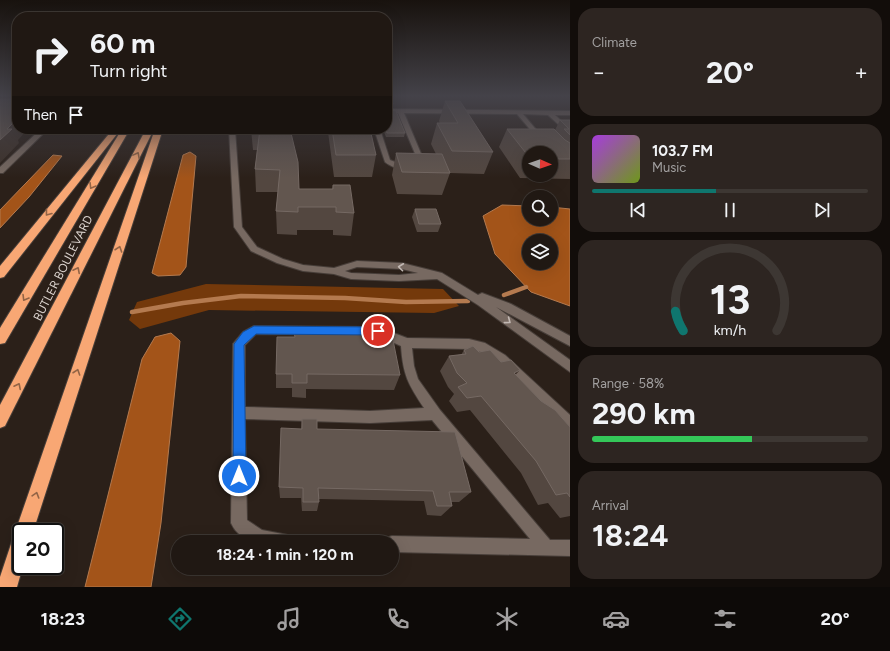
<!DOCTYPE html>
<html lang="en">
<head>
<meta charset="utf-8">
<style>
  :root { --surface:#201813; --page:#2d2521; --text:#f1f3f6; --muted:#a2a0a0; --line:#3d3733; --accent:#0f766e }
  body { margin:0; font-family:Figtree,sans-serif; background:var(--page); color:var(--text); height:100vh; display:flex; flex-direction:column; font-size:15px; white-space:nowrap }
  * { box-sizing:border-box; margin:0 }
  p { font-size:13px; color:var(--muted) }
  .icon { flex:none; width:22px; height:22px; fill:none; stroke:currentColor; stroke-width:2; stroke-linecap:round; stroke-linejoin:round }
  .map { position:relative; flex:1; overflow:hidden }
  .panel { display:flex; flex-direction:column; gap:8px; padding:8px; background:#120d0a; width:320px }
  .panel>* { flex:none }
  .guide { position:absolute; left:12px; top:12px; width:380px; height:122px; border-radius:16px; box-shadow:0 4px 16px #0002,0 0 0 1px var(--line); background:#201813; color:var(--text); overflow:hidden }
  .needle { width:26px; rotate:92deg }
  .tools { position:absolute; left:522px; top:146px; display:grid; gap:8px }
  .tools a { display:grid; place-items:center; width:36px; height:36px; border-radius:50%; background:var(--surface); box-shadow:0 4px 16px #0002,0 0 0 1px var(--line); font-size:20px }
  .speed { position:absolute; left:12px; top:523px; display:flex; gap:8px; font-size:20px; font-weight:700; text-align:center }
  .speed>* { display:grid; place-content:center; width:52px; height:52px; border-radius:50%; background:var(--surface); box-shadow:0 4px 16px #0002,0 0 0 1px var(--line); line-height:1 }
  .speed .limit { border:2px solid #111; border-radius:6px; background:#fff; color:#111 }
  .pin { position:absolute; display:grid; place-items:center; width:34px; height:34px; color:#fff; margin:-17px; border:2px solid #fff; border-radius:50%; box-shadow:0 1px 4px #0007 }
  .me { position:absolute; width:44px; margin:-22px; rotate:0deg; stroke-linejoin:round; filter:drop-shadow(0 0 3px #0008) }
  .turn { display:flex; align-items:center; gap:14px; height:84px; padding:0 12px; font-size:18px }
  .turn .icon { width:52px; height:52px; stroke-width:2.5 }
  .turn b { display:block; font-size:28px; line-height:34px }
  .then { display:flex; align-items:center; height:38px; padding:0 12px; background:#0003; gap:8px; font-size:15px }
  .big { font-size:30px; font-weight:700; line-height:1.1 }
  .panel .widget { flex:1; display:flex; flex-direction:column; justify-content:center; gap:6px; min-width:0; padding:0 14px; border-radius:16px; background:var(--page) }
  .panel .dial { align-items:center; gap:0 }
  .dial svg { height:104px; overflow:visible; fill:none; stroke:var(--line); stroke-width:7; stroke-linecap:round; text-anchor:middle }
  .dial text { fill:var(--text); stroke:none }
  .song { display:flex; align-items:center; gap:12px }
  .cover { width:48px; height:48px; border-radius:6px; background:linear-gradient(135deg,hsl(280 70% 55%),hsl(80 70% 35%)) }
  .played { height:4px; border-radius:2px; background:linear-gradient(90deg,var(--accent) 45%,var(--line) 45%) }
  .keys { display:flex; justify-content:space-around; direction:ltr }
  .heat { display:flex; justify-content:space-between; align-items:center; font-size:22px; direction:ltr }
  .charge { height:6px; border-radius:3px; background:linear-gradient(90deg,#34c759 58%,var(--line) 0) }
  .trip { position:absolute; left:171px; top:535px; width:228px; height:40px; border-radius:20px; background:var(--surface); box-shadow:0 4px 16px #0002,0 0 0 1px var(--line); font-weight:700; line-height:40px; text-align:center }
  .tabs { display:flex; height:64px; justify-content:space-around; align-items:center; background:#0d0a08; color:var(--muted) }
  .tabs .icon { width:28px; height:28px }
  .tabs .current { color:var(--accent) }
  .tabs b { font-size:18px; color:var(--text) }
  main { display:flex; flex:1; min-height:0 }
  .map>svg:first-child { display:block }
  .forest { fill:#74390b }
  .water { fill:#a35419; stroke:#b47a4f; fill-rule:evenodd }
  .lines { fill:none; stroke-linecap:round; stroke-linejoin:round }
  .stream { stroke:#b47a4f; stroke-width:4.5 }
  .minor-casing { stroke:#473e39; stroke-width:2 }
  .highway-casing { stroke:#473e39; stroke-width:2 }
  .minor { fill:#776961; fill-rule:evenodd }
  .highway { fill:#f8a774; fill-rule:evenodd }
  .wall { fill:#534740; fill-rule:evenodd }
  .shaded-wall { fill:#3d312a }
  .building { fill:#62564f; stroke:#756963 }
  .oneway { stroke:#926446 }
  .oneway2 { stroke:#c2b8b3 }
  .route { fill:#1a73e8; stroke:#114b97 }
  .labels { text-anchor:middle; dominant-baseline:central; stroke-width:4; stroke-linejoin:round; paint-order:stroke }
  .street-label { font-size:12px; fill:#dbd3ce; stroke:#2b2019 }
</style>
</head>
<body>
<main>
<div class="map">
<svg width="570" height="587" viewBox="0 0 570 587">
  <rect width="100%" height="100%" fill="#2b2019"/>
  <polygon class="forest" points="206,284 443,289 459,306 434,313 209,310 140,329 129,320 137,302"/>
  <g class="water">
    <polygon points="190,152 196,156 186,267 180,275 158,276 152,273 183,155"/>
    <polygon points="53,155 62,156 29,197 0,228 0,210"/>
    <path d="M502,205L529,206V219H551V207L570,209V306L531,292L495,254L483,216ZM529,241H551V263H529Z"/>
    <polygon points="171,333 180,341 161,523 151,587 85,587 142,359 155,337"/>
  </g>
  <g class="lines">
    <g class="stream">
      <polyline points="504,295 526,287"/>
      <polyline points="132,312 183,303 241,296 345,298 406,302 468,301"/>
    </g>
    <g class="minor-casing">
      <g id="minor">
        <path d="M387,109L570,111V115H555L570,129V135L548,115L523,114L544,139L541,141L539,140L517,114L404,113L422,156L423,164C412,173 395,170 385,162L374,129H380L390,160L403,165L415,163L416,156L398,113H387Z"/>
        <polygon points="41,129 48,129 3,173 0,173 0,167"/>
        <path d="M229,129H235L242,227L257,247L283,259L303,265L334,268L357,261L402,263L442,273L478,295L482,293L511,304L570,336V346L496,307L570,360V372L478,305L437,279L399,281L351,279L334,274L303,271L277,263L251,251L234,227ZM357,267L402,269L418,273L399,275L351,273L345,271Z"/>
        <path d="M254,326L378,327L407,338L469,339L485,343L505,355L570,415V430L565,428L497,361L482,352L469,349L412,348L414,366L418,379L440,410L550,540H570V556L392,552V542H385L386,538L392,536L530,539L432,420L370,423L245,419L247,520L262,530L293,536L295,542C273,542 242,548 231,523L233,344L243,332ZM256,334L377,335L401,346C403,375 408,384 424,408L370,411L245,407V345Z"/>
      </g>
    </g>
    <g class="highway-casing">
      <g id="highway">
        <polygon points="113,129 121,129 4,277 0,278 0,266"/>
        <polygon points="122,129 130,129 5,343 0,344 0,328"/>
        <polygon points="146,129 154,129 5,426 0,428 0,405"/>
        <polygon points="155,129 163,129 33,532 21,532 21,566 23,566 17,587 0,587 0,577 12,541"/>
      </g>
    </g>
    <use href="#minor" class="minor"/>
    <use href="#highway" class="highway"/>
  </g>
  <g class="wall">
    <polygon points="387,101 393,104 392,108 387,108"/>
    <polygon points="445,101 493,152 484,174 450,173 442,195 397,194 392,175 396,153 436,154 431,144 437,123 440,123 439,121"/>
    <path d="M560,120H570V179L520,178L499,147L507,129L555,130ZM529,153H551V175H529Z"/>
    <polygon points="251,129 290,129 299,189 332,189 333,185 354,213 351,236 333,235 333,230 297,230 297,235 277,234 276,211 278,192 256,192 255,169 257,150 253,150"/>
    <polygon points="304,129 370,129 376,155 372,177 334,177 328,132 304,132"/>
    <polygon points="383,129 387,129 405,133 404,137 386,137"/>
    <polygon points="415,209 441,224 438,232 417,232 412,217"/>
    <polygon points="294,337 400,375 394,390 306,389 306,398 292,397 292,388 276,388 276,374"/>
    <polygon points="464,350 479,352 501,362 515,375 541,401 570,427 570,516 560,518 548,503 538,505 521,473 470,410 457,412 449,401 454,394 448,387 440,371 449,356 461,355"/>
    <polygon points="302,419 317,429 471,492 459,502 451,502 452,506 441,516 427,515 424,501 319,499 319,502 317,511 302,511 301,498 280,498 279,487 301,429"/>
  </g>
  <g class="shaded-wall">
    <polygon points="17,119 17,129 28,129 18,140 19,143 0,163 0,140 7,129"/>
    <polygon points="520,370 507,384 514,373"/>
  </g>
  <g class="building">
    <polygon points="0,99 17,99 17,119 7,129 12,129 0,140"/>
    <polygon points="387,101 392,101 393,104 387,104"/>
    <polygon points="445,101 460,101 493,152 452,151 437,123 458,123"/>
    <polygon points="387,109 396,111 405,133 387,133 386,129 387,129"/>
    <polygon points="560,120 570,120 570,135 564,129 569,129"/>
    <polygon points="260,129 290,129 298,162 299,189 333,189 333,185 350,185 354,213 336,212 336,207 298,207 298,212 276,211 280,170 255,169"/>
    <polygon points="332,129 370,129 376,155 336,155"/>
    <polygon points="507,129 554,129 565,140 570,143 570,159 551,159 551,153 529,153 529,157"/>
    <polygon points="396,153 442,154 450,173 402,172"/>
    <polygon points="415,209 436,209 441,224 419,224"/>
    <polygon points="294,332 392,335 400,375 307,374 307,383 292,383 292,374 276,374 277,337 295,337"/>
    <polygon points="473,346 479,352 490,350 501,362 511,360 520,370 514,373 541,401 555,410 570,427 570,497 567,493 556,495 536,461 481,396 467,398 458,387 467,383 457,373 449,356 466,354 464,350"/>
    <polygon points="302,419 317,419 317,429 455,432 471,492 449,492 452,506 437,506 433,491 318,488 319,502 303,502 303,488 279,487 281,428 302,429"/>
  </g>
  <defs><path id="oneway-chevron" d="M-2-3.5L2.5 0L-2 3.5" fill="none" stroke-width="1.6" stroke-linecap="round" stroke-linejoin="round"/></defs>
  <g class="oneway">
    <use href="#oneway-chevron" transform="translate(137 155) rotate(-62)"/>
    <use href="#oneway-chevron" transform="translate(92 186) rotate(121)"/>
    <use href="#oneway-chevron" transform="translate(48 213) rotate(128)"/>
    <use href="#oneway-chevron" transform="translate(119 249) rotate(-71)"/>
    <use href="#oneway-chevron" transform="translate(77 270) rotate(-63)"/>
    <use href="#oneway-chevron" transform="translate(25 298) rotate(121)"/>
    <use href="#oneway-chevron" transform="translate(77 372) rotate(-71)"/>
    <use href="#oneway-chevron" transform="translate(18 386) rotate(-63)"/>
    <use href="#oneway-chevron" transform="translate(36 495) rotate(-73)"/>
  </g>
  <g class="oneway2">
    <use href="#oneway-chevron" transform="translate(401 267) rotate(-173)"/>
    <use href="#oneway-chevron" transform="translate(508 321) rotate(37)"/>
  </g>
  <linearGradient id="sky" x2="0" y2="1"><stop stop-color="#18120e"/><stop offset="0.54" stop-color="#444249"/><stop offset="1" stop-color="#444249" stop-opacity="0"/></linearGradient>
  <rect width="570" height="178" fill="url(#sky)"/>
  <polygon class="route" points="254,326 378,327 383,331 378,335 256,334 244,345 246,476 244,480 239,482 235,480 233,476 234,344 243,332"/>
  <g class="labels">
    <g class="street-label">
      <text transform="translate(63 268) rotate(-63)">BUTLER BOULEVARD</text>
    </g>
  </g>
</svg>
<div class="tools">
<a><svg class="needle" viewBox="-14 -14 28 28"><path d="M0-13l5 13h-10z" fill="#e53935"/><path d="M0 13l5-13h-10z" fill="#a2a0a0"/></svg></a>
<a><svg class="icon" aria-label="search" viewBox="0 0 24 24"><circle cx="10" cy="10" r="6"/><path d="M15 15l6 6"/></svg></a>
<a><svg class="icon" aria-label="layers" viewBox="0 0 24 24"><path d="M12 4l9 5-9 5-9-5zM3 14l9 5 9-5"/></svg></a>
</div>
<div class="speed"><div class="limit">20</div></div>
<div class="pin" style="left:378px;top:331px;background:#d93025"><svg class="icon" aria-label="arrive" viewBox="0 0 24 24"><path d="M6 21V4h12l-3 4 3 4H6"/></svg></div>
<svg class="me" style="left:239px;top:476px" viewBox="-20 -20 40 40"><circle r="17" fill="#1a73e8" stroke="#fff" stroke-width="3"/><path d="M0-11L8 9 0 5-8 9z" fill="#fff"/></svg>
<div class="trip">18:24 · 1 min · 120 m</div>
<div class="guide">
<div class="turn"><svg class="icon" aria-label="right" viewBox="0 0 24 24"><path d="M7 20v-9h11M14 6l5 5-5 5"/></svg><div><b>60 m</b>Turn right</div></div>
<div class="then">Then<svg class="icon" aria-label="arrive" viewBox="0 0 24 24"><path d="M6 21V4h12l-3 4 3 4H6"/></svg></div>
</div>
</div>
<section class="panel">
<div class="widget"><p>Climate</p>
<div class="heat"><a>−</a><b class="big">20°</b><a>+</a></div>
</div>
<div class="widget">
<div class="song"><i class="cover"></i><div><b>103.7 FM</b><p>Music</p></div></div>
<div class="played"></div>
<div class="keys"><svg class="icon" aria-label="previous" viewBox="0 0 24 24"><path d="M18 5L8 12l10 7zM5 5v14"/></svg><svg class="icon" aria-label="pause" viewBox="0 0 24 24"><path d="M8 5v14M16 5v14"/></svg><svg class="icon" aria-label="next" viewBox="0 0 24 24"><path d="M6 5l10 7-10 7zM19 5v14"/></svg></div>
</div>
<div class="widget dial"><svg viewBox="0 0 100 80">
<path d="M14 69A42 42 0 1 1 86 69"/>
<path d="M14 69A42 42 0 0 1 8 54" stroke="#0f766e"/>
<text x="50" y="56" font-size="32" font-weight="700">13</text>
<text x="50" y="72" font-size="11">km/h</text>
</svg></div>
<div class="widget"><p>Range · 58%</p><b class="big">290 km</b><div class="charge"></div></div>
<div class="widget"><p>Arrival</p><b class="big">18:24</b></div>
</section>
</main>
<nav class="tabs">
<b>18:23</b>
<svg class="icon current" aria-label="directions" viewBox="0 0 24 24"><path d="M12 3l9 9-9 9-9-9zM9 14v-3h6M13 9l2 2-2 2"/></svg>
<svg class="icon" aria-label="music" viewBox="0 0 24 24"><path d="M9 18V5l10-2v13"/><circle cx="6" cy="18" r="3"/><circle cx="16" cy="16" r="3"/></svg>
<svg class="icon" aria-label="phone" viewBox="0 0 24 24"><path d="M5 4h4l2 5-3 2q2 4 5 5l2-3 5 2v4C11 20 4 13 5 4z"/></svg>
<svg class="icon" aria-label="climate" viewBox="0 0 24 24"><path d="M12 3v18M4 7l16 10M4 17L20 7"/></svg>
<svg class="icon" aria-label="car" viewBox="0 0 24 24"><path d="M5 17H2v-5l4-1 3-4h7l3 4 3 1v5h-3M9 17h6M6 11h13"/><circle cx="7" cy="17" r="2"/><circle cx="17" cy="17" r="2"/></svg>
<svg class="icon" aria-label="filters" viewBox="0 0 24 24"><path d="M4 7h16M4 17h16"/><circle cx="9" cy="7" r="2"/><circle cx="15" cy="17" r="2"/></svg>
<b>20°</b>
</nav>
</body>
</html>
